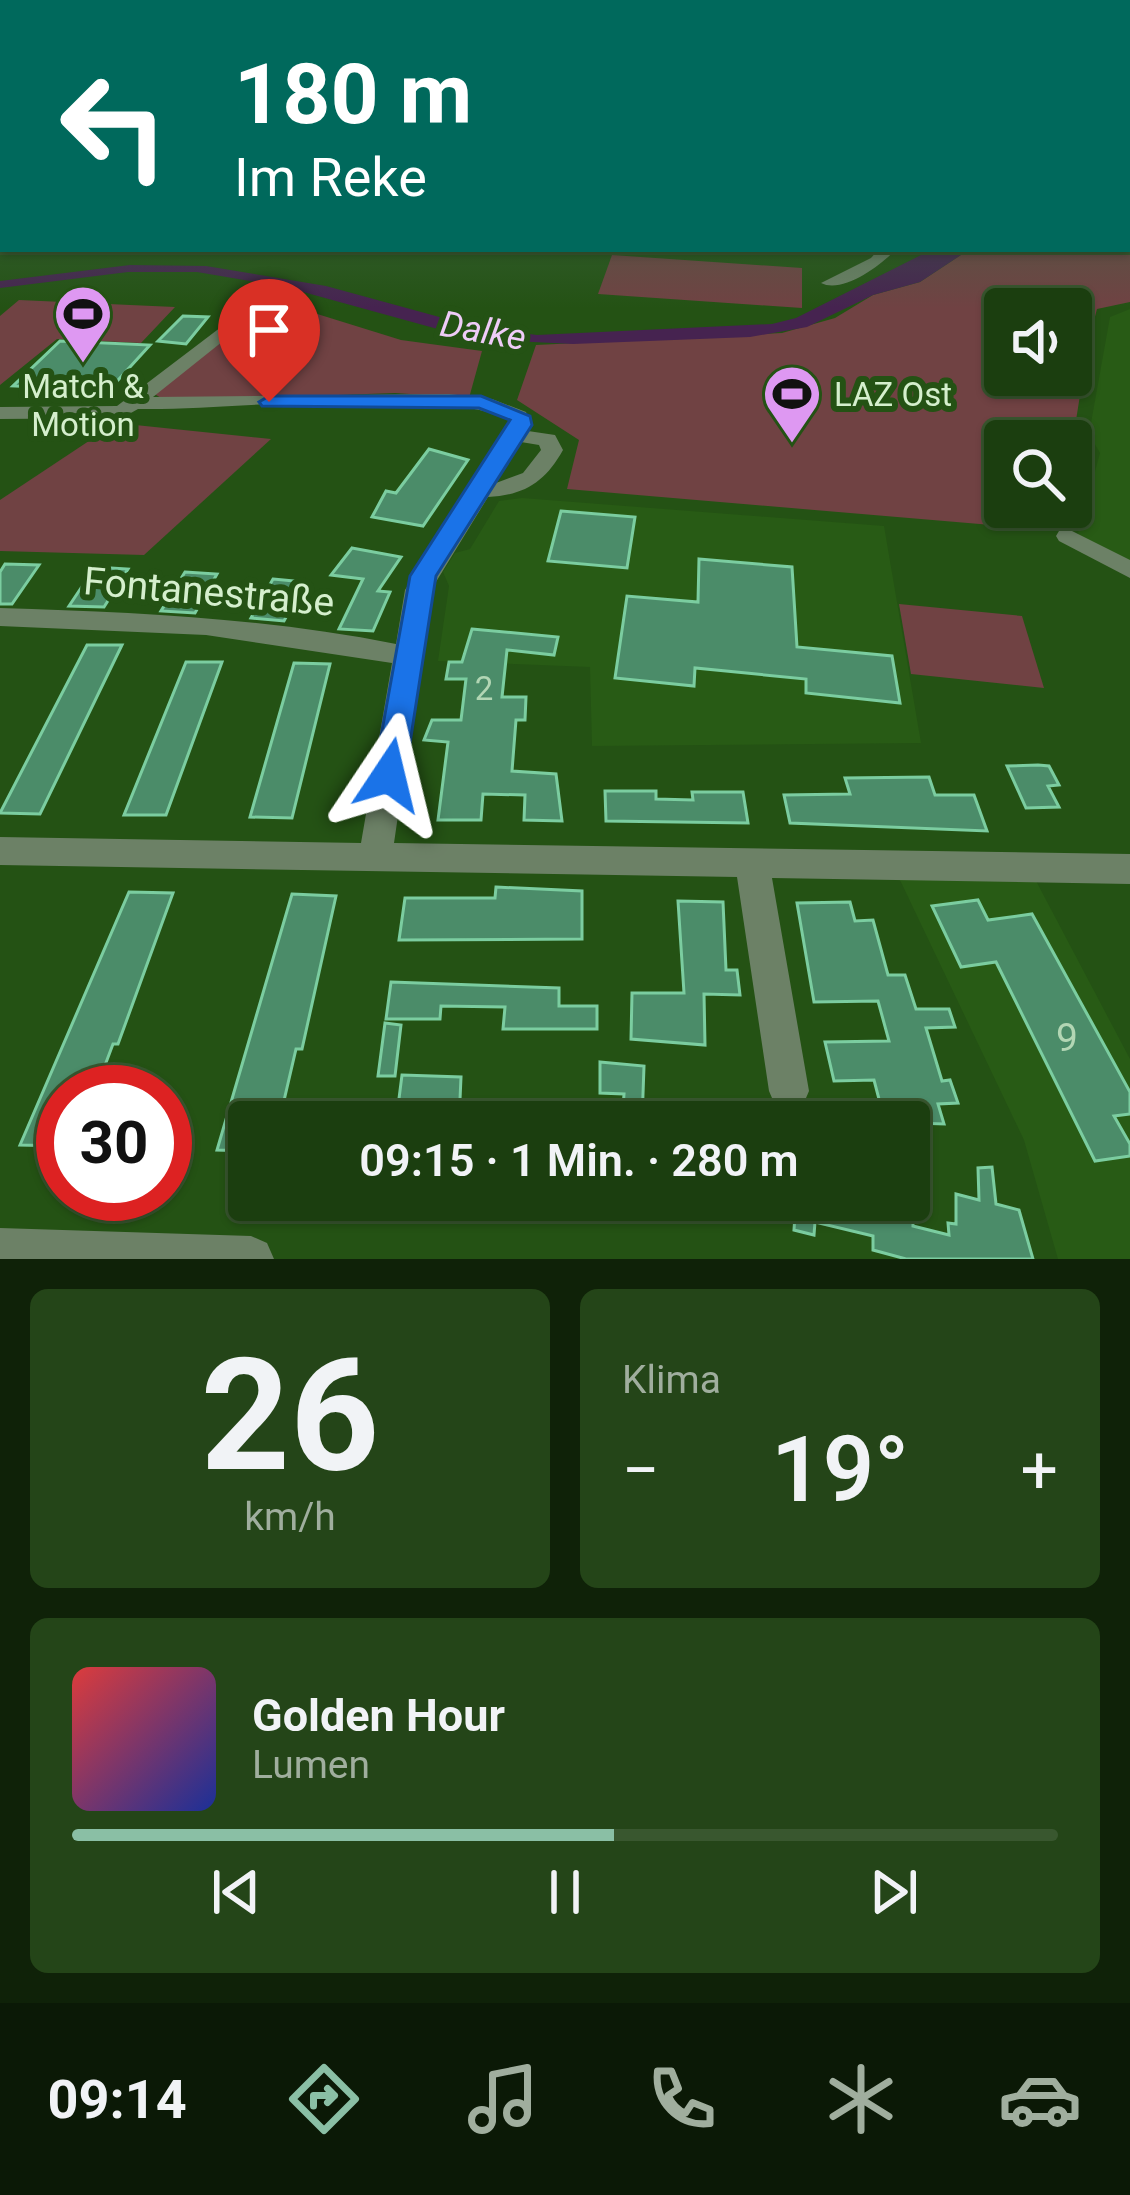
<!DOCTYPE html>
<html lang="de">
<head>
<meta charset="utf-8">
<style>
  :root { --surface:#1b3e0f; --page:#244518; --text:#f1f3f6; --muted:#a0ae9e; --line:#39572f; --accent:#8abfa5 }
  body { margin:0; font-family:Roboto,sans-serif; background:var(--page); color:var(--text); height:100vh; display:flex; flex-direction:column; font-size:45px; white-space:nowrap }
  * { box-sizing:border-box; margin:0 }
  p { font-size:39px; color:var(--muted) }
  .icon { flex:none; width:66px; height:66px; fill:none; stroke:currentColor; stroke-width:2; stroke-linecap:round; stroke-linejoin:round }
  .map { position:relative; height:1259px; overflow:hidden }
  .drawer { display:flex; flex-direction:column; gap:30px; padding:30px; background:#0f2208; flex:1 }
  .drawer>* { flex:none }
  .top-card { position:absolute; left:0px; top:0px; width:1131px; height:252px; box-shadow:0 3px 9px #0004,0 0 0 3px var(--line); background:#00695c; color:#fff; overflow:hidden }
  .controls { position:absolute; left:984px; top:288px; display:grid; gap:24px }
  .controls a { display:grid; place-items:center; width:108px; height:108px; border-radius:12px; background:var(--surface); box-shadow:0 3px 9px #0004,0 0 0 3px var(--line); font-size:60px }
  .speed { position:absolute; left:36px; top:1065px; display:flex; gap:24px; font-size:60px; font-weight:700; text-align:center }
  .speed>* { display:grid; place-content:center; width:156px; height:156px; border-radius:50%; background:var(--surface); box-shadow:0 3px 9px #0004,0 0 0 3px var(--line); line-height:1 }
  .speed .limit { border:18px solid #d22; background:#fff; color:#111 }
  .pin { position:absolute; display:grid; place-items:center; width:102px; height:102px; color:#fff; margin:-123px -51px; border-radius:50% 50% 50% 0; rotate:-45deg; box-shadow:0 0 12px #0007 }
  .pin .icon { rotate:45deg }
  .me { position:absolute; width:132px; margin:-66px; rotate:10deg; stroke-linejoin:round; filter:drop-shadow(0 0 9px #0008) }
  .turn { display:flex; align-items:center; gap:42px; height:252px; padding:0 36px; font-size:54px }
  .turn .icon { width:156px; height:156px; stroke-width:2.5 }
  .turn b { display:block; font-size:84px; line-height:102px }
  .big { font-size:90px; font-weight:600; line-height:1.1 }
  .drawer .card { flex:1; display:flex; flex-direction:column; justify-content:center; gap:18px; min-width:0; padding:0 42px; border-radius:18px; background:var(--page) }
  .drawer .dial { align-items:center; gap:0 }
  .dial b { font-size:156px; line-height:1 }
  .song { display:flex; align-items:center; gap:36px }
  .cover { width:144px; height:144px; border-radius:18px; background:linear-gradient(135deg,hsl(0 70% 55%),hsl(230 70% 35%)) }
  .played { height:12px; border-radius:6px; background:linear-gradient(90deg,var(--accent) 55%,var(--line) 55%) }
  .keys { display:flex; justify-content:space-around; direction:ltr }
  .heat { display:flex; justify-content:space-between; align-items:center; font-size:66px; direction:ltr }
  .drawer .tiles { flex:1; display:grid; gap:30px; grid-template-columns:1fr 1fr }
  .card:last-child { grid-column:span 2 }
  .trip { position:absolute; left:228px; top:1101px; width:702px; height:120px; border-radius:12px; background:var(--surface); box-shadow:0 3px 9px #0004,0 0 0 3px var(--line); font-weight:600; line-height:120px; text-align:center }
  .tab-bar { display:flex; height:192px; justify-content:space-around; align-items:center; background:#0b1906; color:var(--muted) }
  .tab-bar .icon { width:84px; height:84px }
  .tab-bar .selected { color:var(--accent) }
  .tab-bar b { font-size:54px; color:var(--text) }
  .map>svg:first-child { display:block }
  .built { fill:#285b15 }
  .green { fill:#704243 }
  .water { fill:#462350 }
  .building { fill:#4b8c69; stroke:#7bcda0; stroke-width:3 }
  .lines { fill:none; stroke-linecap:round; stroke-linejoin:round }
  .minor { fill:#6c8166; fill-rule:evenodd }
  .route { fill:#1a73e8; stroke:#114b97; stroke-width:3 }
  .labels { text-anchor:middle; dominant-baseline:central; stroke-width:12; stroke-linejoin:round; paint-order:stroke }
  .far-poi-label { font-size:33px; fill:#d5efcd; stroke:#245214 }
  .number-label { font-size:33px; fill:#b2d6b4 }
  .far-water-label { font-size:36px; font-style:italic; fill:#efccf8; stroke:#245214 }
  .street-label { font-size:39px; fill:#d5efcd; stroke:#245214 }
  .near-number-label { font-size:39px; fill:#b2d6b4 }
</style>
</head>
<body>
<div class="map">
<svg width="1130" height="1259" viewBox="0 0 1130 1259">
  <rect width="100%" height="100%" fill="#245214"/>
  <g class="built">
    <polygon points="1130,309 1130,565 1077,537 1100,453 1089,434 1110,317"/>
    <polygon points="522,498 884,526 921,743 592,746 590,667 438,661 449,586 443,572 455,553 470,549 499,501"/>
    <polygon points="899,878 1035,879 1130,1059 1130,1259 1058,1259 1024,1140"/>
  </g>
  <g class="green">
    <polygon points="1130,216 1130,302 1097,309 1082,366 1071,367 1071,309 1005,309 1005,375 1081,389 1073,439 1081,450 1071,491 1071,441 1005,441 1005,507 1067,507 1062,531 567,489 579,440 517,400 536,345 782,333 835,318 873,295 920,282 970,249 1128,249"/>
    <polygon points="612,255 802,268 802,308 598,294"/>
    <polygon points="269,299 401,340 482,351 469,398 395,393 166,401 153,393"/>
    <polygon points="19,300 175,307 141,343 57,339 0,385 0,316"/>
    <polygon points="116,423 271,439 144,555 0,551 0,500"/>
    <polygon points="899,604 1022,616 1044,688 911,674"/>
  </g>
  <polygon class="water" points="933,249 970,249 920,282 873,295 807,327 750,337 573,344 474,339 285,287 197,272 128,272 0,288 0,281 130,265 206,266 326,286 476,327 537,335 772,324 796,318"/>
  <g class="building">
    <polygon points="183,316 208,317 186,344 158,341"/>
    <polygon points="60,341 150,345 109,390 13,386"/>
    <polygon points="429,449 468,460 423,526 372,517 386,491 396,493"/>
    <polygon points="561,511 635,517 627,568 548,561"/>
    <polygon points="352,548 401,557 378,591 390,592 373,631 339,629 363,579 331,575"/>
    <polygon points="699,559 792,567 797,647 892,656 900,703 806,693 806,679 695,668 694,686 615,678 627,596 698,602"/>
    <polygon points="5,564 39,565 12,604 0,604 0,572"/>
    <polygon points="95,567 128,569 104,607 69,606"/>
    <polygon points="185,572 217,574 195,613 161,611"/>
    <polygon points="273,579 305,582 284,621 251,618"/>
    <polygon points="472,629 558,637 554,655 507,650 502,697 526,697 525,720 516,720 512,771 556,774 562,821 524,820 525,795 483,794 481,820 438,820 448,742 424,740 432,720 461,720 466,679 446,679 449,662 462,662"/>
    <polygon points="87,645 122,645 40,814 0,813"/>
    <polygon points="186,662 222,662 166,815 124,815"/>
    <polygon points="294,663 330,664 292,818 250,817"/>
    <polygon points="1038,765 1049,766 1059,785 1048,786 1059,807 1026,808 1007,766"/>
    <polygon points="929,777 935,795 974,795 987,831 790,823 784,795 850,794 845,778"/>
    <polygon points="605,791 656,791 656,799 693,800 692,792 743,792 748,823 606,821"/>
    <polygon points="496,887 582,891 582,939 399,940 405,898 495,898"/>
    <polygon points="129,892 173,893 118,1044 113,1044 95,1092 63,1092 63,1146 20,1145"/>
    <polygon points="292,894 336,896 302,1049 296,1049 279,1122 249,1122 249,1151 217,1150"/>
    <polygon points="978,900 988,920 1032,914 1130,1092 1130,1114 1114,1116 1130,1144 1130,1156 1095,1161 996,962 961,967 932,906"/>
    <polygon points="678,901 723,902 726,970 737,970 740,995 704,994 705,1045 631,1039 632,993 684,993"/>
    <polygon points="850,902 855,921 873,920 888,975 905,975 916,1009 949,1009 955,1027 926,1028 942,1081 950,1080 958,1103 938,1104 944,1124 885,1122 874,1080 834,1081 825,1042 889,1041 878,1001 814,1002 797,903"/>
    <polygon points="391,982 559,988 559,1006 597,1006 597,1029 503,1029 505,1007 441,1006 440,1019 386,1019"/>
    <polygon points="385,1023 401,1025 395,1076 378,1076"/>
    <polygon points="600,1062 644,1066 642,1122 622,1122 624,1094 600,1093"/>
    <polygon points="402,1075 461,1077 459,1122 396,1122"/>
    <polygon points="992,1167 996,1204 1019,1210 1033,1259 906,1259 873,1250 873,1236 815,1222 814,1235 794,1230 796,1200 890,1200 890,1207 913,1213 913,1226 949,1235 948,1223 956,1224 956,1194 979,1200 978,1168"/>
  </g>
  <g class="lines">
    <g class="minor">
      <polygon points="1128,142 1130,143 1130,151 1128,150"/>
      <polygon points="1128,168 1130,169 1130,177 1128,176"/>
      <path d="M879,249H896C881,266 842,294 821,283L871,258Z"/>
      <path d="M271,289L277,290V298L153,397L449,394L492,399L526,412L531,425L528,431L555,435L563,450C545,482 525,495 488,497L431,590L394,843L1130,854V884L772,878L809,1091L803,1105L789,1111L775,1105L769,1091L737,877L0,865V837L361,843L392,663L206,635L0,626V608C133,612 265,618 396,644L405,590L511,425L509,419C418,383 241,411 138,409L122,418L0,419V407L117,406ZM521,442L539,445L541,450L523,473L496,483Z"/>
      <polygon points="1068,529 1130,560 1130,578 1059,541 1056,536 1059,531"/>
      <polygon points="0,1228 251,1236 267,1243 274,1259 0,1259"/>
    </g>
  </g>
  <linearGradient id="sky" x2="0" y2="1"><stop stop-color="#142d0b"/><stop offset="0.43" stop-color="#3f6645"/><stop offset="1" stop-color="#3f6645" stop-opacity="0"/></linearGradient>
  <rect width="1130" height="308" fill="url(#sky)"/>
  <polygon class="route" points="269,396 481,396 530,416 532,425 436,576 405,775 389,788 374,775 410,576 510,420 479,408 262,406 259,402"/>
  <defs>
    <g id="stadium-pin" transform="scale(3)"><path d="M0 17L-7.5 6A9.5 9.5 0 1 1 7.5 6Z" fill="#de98f2" stroke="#245214"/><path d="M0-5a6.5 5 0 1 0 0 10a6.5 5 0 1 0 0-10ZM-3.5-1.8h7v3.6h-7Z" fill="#111"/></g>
  </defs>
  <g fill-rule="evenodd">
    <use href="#stadium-pin" x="83" y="314"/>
    <use href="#stadium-pin" x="792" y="394"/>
  </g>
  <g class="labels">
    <g class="far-poi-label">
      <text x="83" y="386">Match &amp;<tspan x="83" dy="38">Motion</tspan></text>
      <text x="834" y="394" text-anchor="start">LAZ Ost</text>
    </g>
    <g class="number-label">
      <text x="484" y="688">2</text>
    </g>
    <g class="far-water-label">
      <text transform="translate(483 331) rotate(10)">Dalke</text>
    </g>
    <g class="street-label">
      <text transform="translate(209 592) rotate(5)">Fontanestraße</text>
    </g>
    <g class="near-number-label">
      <text x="1067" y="1038">9</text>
    </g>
  </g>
</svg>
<div class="controls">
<a><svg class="icon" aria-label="sound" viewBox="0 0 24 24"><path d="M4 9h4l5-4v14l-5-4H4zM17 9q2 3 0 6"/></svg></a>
<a><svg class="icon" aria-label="search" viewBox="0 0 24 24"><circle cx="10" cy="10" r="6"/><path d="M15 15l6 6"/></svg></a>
</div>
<div class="speed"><div class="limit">30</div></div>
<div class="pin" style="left:269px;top:402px;background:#d93025"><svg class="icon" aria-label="arrive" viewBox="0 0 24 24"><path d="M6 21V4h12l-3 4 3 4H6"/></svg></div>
<svg class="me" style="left:389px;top:775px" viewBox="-20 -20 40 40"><path d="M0-17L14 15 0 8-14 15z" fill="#1a73e8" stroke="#fff" stroke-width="4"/></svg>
<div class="trip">09:15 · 1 Min. · 280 m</div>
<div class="top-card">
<div class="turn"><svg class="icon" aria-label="left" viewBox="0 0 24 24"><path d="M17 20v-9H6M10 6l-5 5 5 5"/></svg><div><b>180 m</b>Im Reke</div></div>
</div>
</div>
<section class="drawer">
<div class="tiles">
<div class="card dial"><b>26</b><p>km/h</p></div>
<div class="card"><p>Klima</p>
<div class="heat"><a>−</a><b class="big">19°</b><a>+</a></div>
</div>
<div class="card">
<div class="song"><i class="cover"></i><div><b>Golden Hour</b><p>Lumen</p></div></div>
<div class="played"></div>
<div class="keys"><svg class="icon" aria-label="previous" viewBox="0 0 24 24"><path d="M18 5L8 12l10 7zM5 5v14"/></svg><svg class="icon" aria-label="pause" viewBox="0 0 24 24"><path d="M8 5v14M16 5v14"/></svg><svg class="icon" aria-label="next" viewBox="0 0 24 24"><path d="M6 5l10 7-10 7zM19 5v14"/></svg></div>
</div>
</div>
</section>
<nav class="tab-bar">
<b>09:14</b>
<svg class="icon selected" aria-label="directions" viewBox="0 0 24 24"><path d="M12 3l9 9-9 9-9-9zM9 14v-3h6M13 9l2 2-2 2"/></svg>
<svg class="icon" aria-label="music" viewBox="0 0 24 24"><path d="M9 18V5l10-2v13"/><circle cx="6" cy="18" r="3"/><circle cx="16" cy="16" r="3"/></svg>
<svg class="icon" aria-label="phone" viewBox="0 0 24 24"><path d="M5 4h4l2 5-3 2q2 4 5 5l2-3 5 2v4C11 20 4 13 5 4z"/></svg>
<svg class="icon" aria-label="climate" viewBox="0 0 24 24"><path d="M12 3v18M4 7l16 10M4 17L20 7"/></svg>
<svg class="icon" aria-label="car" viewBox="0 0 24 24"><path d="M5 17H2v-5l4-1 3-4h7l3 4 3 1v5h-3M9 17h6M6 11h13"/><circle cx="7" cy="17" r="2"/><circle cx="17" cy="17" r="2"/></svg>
</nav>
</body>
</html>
